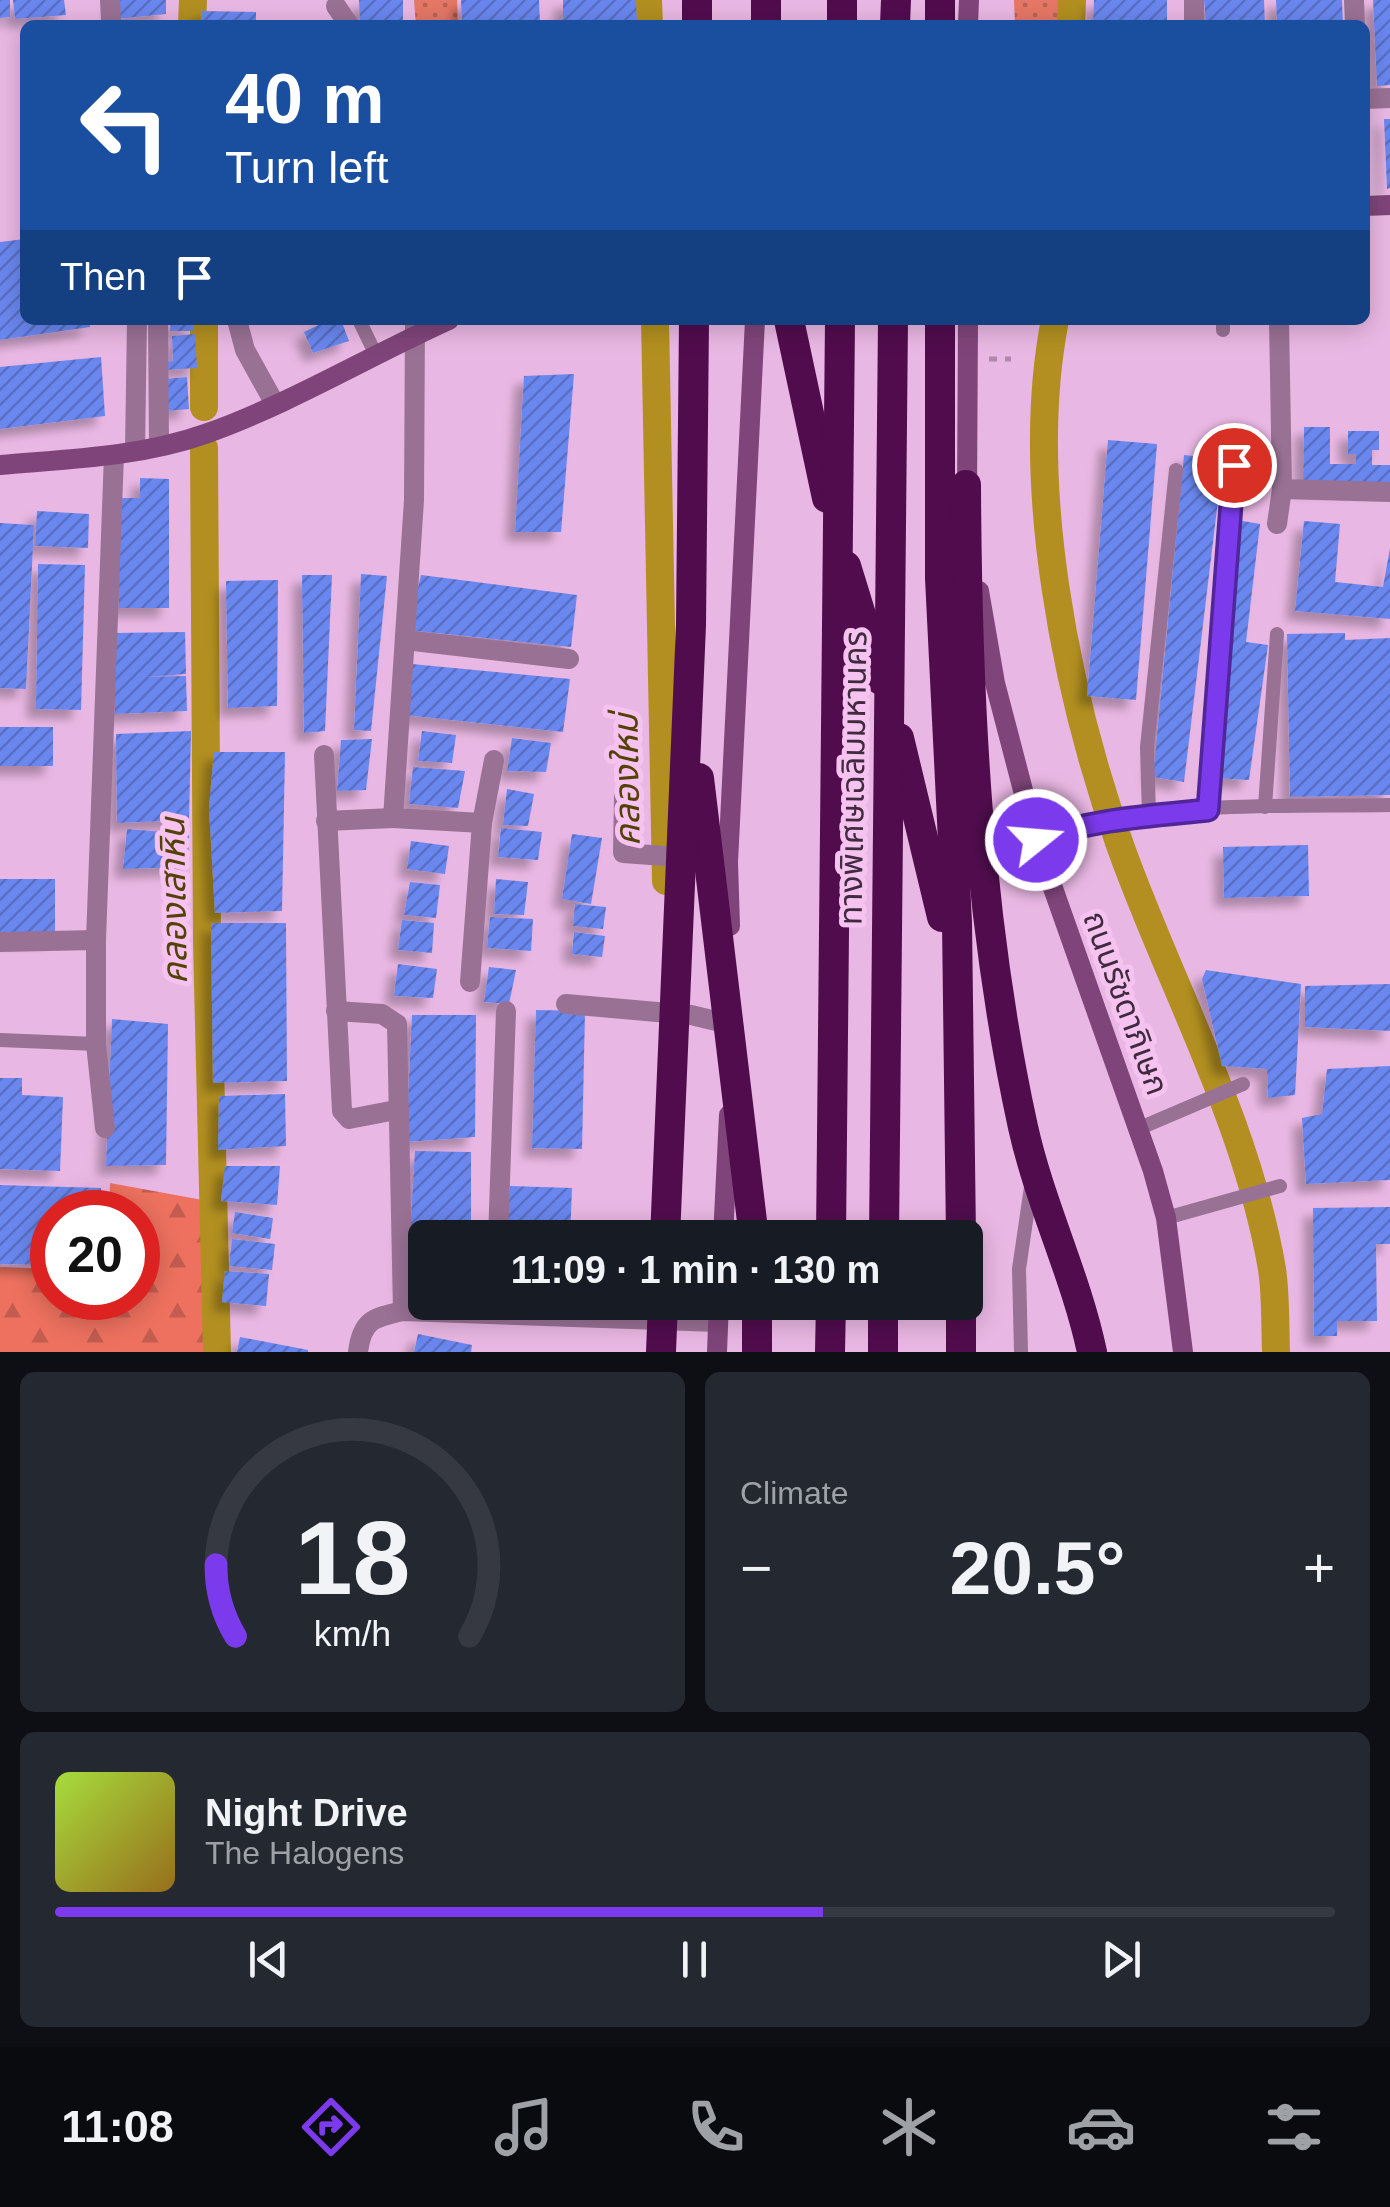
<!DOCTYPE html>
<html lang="en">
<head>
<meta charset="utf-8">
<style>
  :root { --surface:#171b24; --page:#242831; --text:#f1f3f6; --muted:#9ea1a6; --line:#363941; --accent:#7c3aed }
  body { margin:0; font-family:Helvetica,"Noto Sans Thai",sans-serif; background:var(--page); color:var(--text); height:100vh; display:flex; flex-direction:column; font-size:38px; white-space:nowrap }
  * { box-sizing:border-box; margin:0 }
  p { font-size:32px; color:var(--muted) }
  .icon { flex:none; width:55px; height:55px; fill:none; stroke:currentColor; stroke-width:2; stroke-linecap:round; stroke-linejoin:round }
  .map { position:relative; height:1352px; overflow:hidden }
  .sheet { display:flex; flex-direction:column; gap:20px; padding:20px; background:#0d0f14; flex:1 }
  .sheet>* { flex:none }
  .hud { position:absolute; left:20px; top:20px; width:1350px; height:305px; border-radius:15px; box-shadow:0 5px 25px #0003; background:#1a4fa0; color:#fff; overflow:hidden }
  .speed { position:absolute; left:30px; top:1190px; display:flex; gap:20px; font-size:50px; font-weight:700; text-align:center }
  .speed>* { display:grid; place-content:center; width:130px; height:130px; border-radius:50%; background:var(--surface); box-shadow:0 5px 25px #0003; line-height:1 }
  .speed .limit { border:15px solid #d22; background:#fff; color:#111 }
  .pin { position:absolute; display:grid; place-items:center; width:85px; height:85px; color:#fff; margin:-42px; border:5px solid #fff; border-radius:50%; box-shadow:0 2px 10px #0007 }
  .me { position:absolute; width:110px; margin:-55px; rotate:73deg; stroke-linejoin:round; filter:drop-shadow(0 0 8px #0008) }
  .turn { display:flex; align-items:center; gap:35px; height:210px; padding:0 40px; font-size:45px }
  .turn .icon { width:130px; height:130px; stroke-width:2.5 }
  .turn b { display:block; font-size:70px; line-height:85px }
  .then { display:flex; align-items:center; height:95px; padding:0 40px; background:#0003; gap:20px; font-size:38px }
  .big { font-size:75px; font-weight:600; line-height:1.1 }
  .sheet .tile { flex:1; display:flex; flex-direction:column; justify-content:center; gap:15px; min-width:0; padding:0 35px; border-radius:15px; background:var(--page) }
  .sheet .dial { align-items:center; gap:0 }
  .dial svg { height:260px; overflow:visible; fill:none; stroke:var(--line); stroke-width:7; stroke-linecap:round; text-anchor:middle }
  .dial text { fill:var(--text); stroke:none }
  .song { display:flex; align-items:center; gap:30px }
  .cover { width:120px; height:120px; border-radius:15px; background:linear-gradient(135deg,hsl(80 70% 55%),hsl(40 70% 35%)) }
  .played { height:10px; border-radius:5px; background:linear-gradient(90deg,var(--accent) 60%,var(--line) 60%) }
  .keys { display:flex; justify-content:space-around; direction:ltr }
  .heat { display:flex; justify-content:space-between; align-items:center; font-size:55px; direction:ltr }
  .sheet .tiles { flex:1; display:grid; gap:20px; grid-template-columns:1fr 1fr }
  .tile:last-child { grid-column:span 2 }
  .trip { position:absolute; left:408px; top:1220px; width:575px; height:100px; border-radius:15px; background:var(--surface); box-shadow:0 5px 25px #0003; font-weight:600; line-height:100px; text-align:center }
  .dock { display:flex; height:160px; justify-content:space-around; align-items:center; background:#090b0e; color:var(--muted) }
  .dock .icon { width:70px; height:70px }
  .dock .active { color:var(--accent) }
  .dock b { font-size:45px; color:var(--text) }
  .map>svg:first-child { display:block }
  .grass { fill:url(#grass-dots) }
  .forest { fill:url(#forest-firs) }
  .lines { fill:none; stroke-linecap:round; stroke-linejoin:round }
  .canal { stroke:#b28f20; stroke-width:28 }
  .building { fill:url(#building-hatch); filter:url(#shadow) }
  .path { stroke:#b088ac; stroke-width:5; stroke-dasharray:8 8; stroke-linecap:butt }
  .lane { stroke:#997195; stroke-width:14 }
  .street { stroke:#997195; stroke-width:20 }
  .secondary { stroke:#7f457a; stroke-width:20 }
  .highway { stroke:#510c4e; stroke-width:30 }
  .route-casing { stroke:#51269a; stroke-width:25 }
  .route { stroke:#7c3aed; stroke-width:18 }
  .labels { text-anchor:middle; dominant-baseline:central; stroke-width:10; stroke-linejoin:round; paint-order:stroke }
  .street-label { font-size:32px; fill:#3f2b3d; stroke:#f6c3f1 }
  .water-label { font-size:35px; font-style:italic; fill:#534105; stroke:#f6c3f1 }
</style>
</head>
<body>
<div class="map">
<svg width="1390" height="1352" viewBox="0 0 1390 1352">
  <defs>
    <pattern id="grass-dots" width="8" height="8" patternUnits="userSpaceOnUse" patternTransform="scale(2.5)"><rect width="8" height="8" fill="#e57766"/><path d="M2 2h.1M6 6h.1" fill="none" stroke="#bb6255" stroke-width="1.8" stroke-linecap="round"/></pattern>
    <pattern id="forest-firs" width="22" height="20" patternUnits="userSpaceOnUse" patternTransform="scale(2.5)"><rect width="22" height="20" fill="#ee715f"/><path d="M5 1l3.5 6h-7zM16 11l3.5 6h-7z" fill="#c25d50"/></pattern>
    <pattern id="building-hatch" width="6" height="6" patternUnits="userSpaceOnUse" patternTransform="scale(2.5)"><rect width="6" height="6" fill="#6a87ef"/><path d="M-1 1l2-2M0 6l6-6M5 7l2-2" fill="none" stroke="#596fc3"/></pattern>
    <filter id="shadow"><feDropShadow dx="-9" dy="9" stdDeviation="5" flood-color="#0004"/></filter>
  </defs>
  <rect width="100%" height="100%" fill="#e9b7e3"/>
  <g class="grass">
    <polygon points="414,0 457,0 458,25 416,25"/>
    <polygon points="1014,0 1059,0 1058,25 1015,25"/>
  </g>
  <polygon class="forest" points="110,1183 208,1201 210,1352 0,1352 0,1267 52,1269 52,1298 138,1298 138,1212 109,1212"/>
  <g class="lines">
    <g class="canal">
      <polyline points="648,0 649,25"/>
      <polyline points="192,25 193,0"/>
      <polyline points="1071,25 1072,0"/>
      <polyline points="204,320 204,407"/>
      <polyline points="655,320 666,881"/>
      <path d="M1055,320C1023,482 1066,694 1121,848C1171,987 1247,1122 1272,1269C1276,1296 1275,1325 1276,1352"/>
      <polyline points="204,448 207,942 217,1352"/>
    </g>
  </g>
  <g class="building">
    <polygon points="0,0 10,0 10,17 0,18"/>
    <polygon points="13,0 64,0 66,15 15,19"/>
    <polygon points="115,0 166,0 166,14 116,19"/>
    <polygon points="359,0 403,0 403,25 360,25"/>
    <polygon points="461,0 539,0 540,25 462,25"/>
    <polygon points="563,0 636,0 637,25 563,25"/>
    <polygon points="1094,0 1167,0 1167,25 1093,25"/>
    <polygon points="1204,0 1264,0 1265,25 1206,25"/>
    <polygon points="1276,0 1342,0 1343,25 1277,25"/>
    <polygon points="1373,0 1390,0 1390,85 1377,86"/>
    <polygon points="201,11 256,12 256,25 201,25"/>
    <polygon points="1384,119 1390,119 1390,188 1387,189"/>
    <polygon points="25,239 25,320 89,320 90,327 0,340 0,242"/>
    <polygon points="171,320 193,320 193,331 170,331"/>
    <polygon points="329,320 341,320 349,341 313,353 304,332"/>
    <polygon points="195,334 197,368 165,370 165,362 173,361 172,336"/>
    <polygon points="101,357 105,416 0,429 0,367"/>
    <polygon points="574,374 561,532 515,532 524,376"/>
    <polygon points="187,377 189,409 166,411 164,379"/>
    <polygon points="1304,427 1330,427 1330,464 1356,464 1356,454 1348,454 1348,431 1379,431 1379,450 1372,450 1372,465 1390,465 1390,486 1303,486"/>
    <polygon points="1108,440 1157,444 1136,700 1087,696"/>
    <polygon points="1184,455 1223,459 1184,782 1153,777"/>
    <polygon points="140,478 169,479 169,608 119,608 119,498 140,498"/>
    <polygon points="37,511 89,514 88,548 35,546"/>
    <polygon points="1237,520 1260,524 1246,642 1268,645 1249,780 1214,778"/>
    <polygon points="1304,521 1340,524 1335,582 1383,587 1390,548 1390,619 1295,611"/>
    <polygon points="0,523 34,525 26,689 0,688"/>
    <polygon points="38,564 85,565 81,710 36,709"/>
    <polygon points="361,574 387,576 371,731 354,730"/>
    <polygon points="302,575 332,575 325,731 304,733"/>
    <polygon points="421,575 577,595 571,647 408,630"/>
    <polygon points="278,580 277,706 228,708 226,581"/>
    <polygon points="185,632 186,674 144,677 186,676 187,711 115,714 115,633"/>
    <polygon points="1345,633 1345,640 1390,638 1390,795 1290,797 1287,634"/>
    <polygon points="412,664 570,679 563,732 405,715"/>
    <rect x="0" y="727" width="53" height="39"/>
    <polygon points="191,731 189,820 117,823 116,734"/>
    <polygon points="422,731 456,735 452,763 418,761"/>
    <polygon points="512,738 551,743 546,772 507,771"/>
    <polygon points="372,739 366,790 337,791 341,740"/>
    <polygon points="214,752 285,752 282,911 215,913 209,808"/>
    <polygon points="413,767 465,771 458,808 409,804"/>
    <polygon points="507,789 534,794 528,826 503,825"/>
    <polygon points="501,828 542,832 538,860 498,857"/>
    <polygon points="127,829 189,834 188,867 123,869"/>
    <polygon points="572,834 602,838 591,904 562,899"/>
    <polygon points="411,841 449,846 445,874 407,869"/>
    <polygon points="1308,845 1309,896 1224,898 1223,847"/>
    <rect x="0" y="879" width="55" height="58"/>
    <polygon points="496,879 528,882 524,915 494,914"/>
    <polygon points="410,882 440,885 436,918 404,915"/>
    <polygon points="575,904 606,907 603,929 573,926"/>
    <polygon points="490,917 533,919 531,951 487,948"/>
    <polygon points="402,920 434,923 432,953 398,950"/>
    <polygon points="211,923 286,923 287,1081 213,1083"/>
    <polygon points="574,932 605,936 602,957 572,954"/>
    <polygon points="398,964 437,969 433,998 394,996"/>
    <polygon points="489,967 516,970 509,1004 484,1002"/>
    <polygon points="1206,970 1301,984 1295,1095 1268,1098 1267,1069 1222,1066 1202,979"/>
    <polygon points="1390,984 1390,1031 1305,1027 1305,986"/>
    <polygon points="536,1010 585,1011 582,1149 532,1148"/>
    <polygon points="412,1015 476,1015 475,1137 406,1142"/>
    <polygon points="112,1019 168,1024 166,1165 106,1166"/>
    <polygon points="1390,1066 1390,1180 1306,1184 1302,1118 1322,1114 1327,1069"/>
    <polygon points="0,1078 22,1078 22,1095 63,1097 60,1171 0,1169"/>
    <polygon points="285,1094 286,1146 218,1150 219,1096"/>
    <polygon points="415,1151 471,1152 471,1238 425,1238 425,1281 407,1282"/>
    <polygon points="225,1166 280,1166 277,1205 221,1201"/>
    <polygon points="0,1185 101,1188 100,1212 52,1212 52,1265 0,1264"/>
    <polygon points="510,1186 572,1188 570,1238 505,1238"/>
    <polygon points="1390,1207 1390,1244 1376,1244 1377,1321 1337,1321 1337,1336 1314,1336 1313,1208"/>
    <polygon points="235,1212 273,1218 270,1239 232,1233"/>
    <polygon points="232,1239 275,1244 272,1270 229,1266"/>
    <polygon points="225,1271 269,1274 266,1306 222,1302"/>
    <polygon points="418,1334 472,1345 471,1352 414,1352"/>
    <polygon points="240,1337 308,1350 308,1352 237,1352"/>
  </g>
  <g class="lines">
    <polyline class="path" points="989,359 1011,359"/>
    <g class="lane">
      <polyline points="359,320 376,355"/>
      <polyline points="1223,330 1223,320"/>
      <polyline points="1265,807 1277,634"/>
      <polyline points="1208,810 1235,465"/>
      <polyline points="1149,816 1147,747 1176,470"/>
      <path d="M1036,840C1142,799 1277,807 1390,805"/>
      <polyline points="0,1040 96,1044"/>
      <polyline points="1140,1128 1243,1084"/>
      <polyline points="1166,1218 1280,1186"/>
      <polyline points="1021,1352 1019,1269 1031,1187"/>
    </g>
    <g class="street">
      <polyline points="110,0 111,20"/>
      <polyline points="1194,0 1194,25"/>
      <polyline points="1354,0 1355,25"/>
      <polyline points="336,6 349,25"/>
      <polyline points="1365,99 1390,98"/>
      <polyline points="158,320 159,445"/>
      <polyline points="237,320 245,350 275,404"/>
      <polyline points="415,320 414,500 393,818 482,823 470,982"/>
      <polyline points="1279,320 1282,489 1390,492"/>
      <polyline points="135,451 137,320"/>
      <polyline points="1277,524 1282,489"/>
      <polyline points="405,640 569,659"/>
      <polyline points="324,755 342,1111 349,1119 396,1110"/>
      <polyline points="624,797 623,853 693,858"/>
      <polyline points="326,821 393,818"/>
      <polyline points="482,823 494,760"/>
      <polyline points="0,942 96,940"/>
      <polyline points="566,1004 691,1015 733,1025"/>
      <polyline points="336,1011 382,1014 397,1024 403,1311"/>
      <polyline points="105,1128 96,1044 96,940 114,455"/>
      <polyline points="498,1238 506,1011"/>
      <path d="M358,1352C362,1320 373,1318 403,1311L718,1322"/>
    </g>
    <g class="secondary">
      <polyline points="968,25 969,0"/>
      <polyline points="1365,206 1390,205"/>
      <path d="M0,465C68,459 140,457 205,434C290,404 367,357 449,320"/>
      <polyline points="967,498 968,320"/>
      <polyline points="979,591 995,683 1036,840 1153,1171 1166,1218 1183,1352"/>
      <polyline points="730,926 728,862 755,320"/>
      <polyline points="723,1238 729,1115"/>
      <polyline points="717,1352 719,1302"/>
    </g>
    <g class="highway">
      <polyline points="940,0 940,25"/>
      <polyline points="697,25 697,0"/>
      <polyline points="766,25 766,0"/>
      <polyline points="842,25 842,0"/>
      <polyline points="895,25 896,0"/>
      <polyline points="789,320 827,498"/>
      <polyline points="940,320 940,578 957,922 961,1238"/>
      <path d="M966,485C967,700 977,917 1023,1127C1040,1204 1076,1276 1092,1352"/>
      <polyline points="846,566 881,680"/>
      <polyline points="899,738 942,917"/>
      <polyline points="699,778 754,1238"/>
      <polyline points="665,1238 691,625 694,320"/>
      <polyline points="831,1238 840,320"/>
      <polyline points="884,1238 893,320"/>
      <polyline points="757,1302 757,1352"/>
      <polyline points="661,1352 663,1302"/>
      <polyline points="830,1352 831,1302"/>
      <polyline points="883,1352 883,1302"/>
      <polyline points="961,1352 961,1302"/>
    </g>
  </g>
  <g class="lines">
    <g class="route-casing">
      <path id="route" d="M1036,840C1091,819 1150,816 1208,810L1234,465"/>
    </g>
    <use href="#route" class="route"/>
  </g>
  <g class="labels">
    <g class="street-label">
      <text transform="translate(853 778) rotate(-89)">ทางพิเศษเฉลิมมหานคร</text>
      <text transform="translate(1126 1003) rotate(70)">ถนนรัชดาภิเษก</text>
    </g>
    <g class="water-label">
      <text transform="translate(626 780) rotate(-91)">คลองใหม่</text>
      <text transform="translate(173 901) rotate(-91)">คลองเสาหิน</text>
    </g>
  </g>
</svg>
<div class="speed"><div class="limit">20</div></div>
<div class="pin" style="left:1234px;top:465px;background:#d93025"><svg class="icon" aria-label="arrive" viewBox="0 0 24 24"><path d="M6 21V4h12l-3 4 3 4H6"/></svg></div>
<svg class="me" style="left:1036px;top:840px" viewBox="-20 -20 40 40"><circle r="17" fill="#7c3aed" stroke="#fff" stroke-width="3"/><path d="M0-11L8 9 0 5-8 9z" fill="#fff"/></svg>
<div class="trip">11:09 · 1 min · 130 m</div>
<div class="hud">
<div class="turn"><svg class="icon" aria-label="left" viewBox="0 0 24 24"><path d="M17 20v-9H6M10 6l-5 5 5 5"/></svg><div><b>40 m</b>Turn left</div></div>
<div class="then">Then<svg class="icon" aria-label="arrive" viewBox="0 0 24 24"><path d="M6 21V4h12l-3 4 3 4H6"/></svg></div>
</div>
</div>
<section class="sheet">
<div class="tiles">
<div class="tile dial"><svg viewBox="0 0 100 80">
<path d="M14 69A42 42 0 1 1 86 69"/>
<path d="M14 69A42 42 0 0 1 8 47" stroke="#7c3aed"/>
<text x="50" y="56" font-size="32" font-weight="700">18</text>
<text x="50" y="72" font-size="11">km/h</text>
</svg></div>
<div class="tile"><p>Climate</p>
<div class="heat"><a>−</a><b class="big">20.5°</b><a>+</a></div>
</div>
<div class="tile">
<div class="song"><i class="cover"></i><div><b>Night Drive</b><p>The Halogens</p></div></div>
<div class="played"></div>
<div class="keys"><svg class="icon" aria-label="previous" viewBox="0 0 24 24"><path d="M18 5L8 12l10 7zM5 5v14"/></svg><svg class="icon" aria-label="pause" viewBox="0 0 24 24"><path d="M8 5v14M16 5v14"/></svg><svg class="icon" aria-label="next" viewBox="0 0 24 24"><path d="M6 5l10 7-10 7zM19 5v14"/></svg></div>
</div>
</div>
</section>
<nav class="dock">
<b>11:08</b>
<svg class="icon active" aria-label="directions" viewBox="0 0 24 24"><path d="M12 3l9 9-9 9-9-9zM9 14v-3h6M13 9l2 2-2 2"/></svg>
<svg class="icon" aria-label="music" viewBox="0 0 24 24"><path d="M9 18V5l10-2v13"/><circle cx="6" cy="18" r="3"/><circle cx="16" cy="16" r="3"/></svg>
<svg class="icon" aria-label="phone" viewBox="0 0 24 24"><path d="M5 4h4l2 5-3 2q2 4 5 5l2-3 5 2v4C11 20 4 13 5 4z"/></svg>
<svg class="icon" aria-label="climate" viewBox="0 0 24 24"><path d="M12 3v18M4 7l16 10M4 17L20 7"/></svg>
<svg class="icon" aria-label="car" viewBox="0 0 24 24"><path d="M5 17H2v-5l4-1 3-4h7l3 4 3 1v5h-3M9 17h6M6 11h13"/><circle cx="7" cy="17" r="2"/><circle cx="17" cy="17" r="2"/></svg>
<svg class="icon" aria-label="filters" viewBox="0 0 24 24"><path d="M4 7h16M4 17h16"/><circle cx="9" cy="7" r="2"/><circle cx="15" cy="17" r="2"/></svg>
</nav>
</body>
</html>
